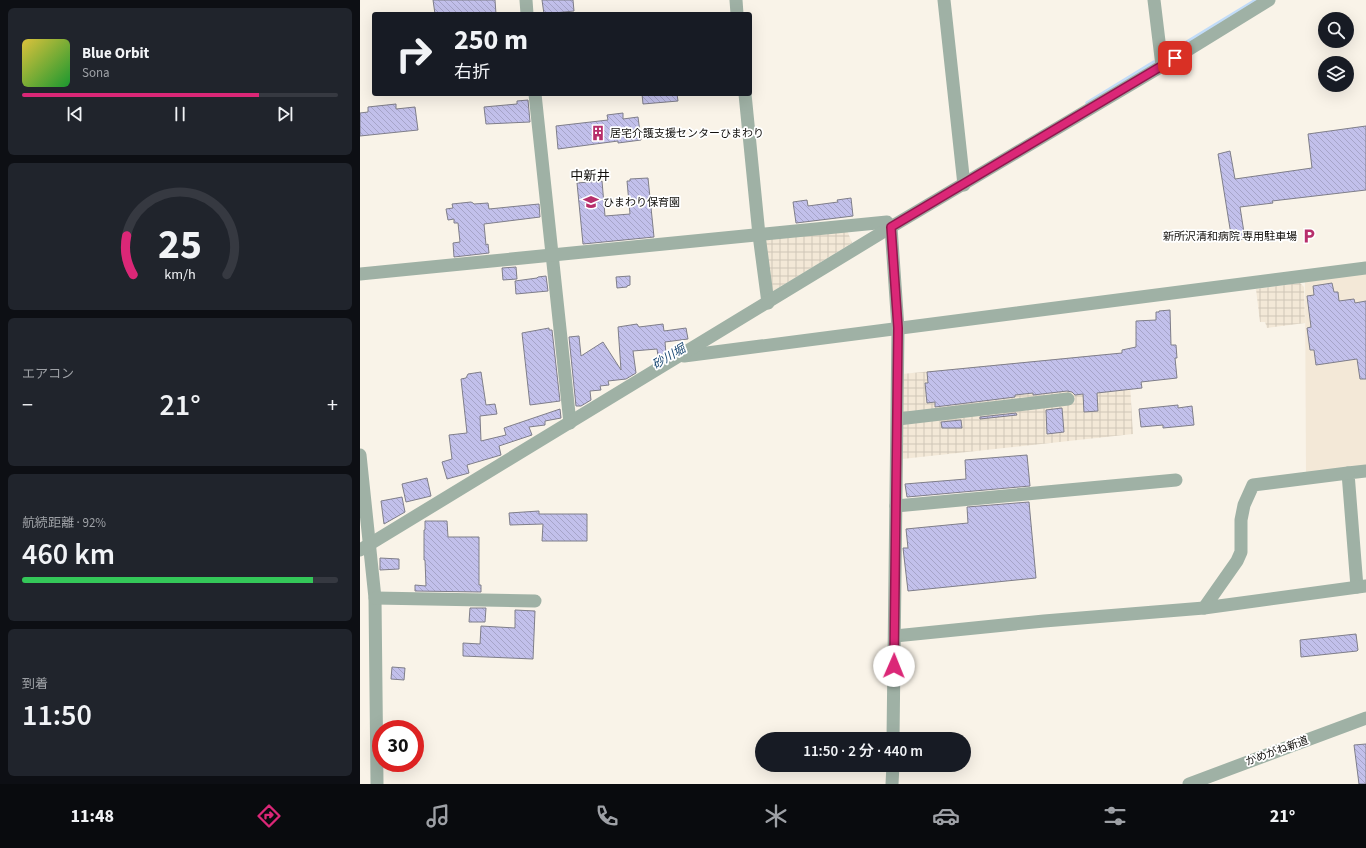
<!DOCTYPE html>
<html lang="ja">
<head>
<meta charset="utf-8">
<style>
  :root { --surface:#171b24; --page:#20242c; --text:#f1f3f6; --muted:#9ea1a6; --line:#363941; --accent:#db2777 }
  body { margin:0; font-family:"Source Sans 3","Noto Sans JP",sans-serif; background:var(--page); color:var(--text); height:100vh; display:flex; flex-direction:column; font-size:15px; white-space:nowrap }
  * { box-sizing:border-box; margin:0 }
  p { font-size:13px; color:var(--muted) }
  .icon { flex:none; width:22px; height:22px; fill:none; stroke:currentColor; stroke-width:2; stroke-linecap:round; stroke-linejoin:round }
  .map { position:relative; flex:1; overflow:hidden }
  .side { display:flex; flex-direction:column; gap:8px; padding:8px; background:#0d0f14; width:360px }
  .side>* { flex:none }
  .banner { position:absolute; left:12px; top:12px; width:380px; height:84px; border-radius:4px; box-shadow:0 4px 16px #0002; background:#171b24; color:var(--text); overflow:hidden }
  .tools { position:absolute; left:958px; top:12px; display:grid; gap:8px }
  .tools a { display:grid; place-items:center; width:36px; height:36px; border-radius:50%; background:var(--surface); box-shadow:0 4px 16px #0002; font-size:20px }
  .speed { position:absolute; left:12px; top:720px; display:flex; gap:8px; font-size:20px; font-weight:700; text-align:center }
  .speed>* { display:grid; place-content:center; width:52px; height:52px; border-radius:50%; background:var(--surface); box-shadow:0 4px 16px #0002; line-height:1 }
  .speed .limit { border:6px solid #d22; background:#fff; color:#111 }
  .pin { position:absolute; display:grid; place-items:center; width:34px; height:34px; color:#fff; margin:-17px; border-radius:8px; box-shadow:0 2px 6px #0006 }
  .me { position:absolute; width:44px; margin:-22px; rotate:1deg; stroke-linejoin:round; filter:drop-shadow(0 0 3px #0008) }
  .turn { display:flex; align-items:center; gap:14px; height:84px; padding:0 16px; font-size:18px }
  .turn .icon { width:52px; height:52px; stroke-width:2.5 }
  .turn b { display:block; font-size:28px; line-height:34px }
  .big { font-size:30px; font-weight:600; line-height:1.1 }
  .side .tile { flex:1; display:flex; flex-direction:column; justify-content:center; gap:6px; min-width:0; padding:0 14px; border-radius:6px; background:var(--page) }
  .side .dial { align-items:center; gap:0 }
  .dial svg { height:104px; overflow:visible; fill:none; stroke:var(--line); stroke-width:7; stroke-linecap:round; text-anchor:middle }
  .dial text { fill:var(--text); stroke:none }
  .song { display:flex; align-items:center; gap:12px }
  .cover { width:48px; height:48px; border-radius:6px; background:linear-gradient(135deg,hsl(50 70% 55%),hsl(130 70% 35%)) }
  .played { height:4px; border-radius:2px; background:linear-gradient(90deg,var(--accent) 75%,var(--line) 75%) }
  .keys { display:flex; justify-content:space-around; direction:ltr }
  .heat { display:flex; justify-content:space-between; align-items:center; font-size:22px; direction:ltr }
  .charge { height:6px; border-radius:3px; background:linear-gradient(90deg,#34c759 92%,var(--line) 0) }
  .trip { position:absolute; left:395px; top:732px; width:216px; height:40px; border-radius:20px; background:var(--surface); box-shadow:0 4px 16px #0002; font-weight:600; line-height:40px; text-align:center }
  .menu { display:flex; height:64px; justify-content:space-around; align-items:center; background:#090b0e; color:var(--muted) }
  .menu .icon { width:28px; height:28px }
  .menu .current { color:var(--accent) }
  .menu b { font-size:18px; color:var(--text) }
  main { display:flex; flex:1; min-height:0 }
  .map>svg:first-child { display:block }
  .built { fill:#f3e8d7 }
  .industrial { fill:url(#industrial-grid) }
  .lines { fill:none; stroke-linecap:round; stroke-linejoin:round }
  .stream { stroke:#c2dcf8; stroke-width:3.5 }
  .building { fill:url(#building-back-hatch); stroke:#7f7e89 }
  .minor { stroke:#9fb1a5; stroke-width:13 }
  .route-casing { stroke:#8e194d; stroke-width:10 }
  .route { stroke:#db2777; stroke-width:7 }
  .labels { text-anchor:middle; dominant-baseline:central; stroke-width:3.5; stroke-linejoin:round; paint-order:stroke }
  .poi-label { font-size:11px; fill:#110f0c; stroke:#fff; text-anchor:start }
  .street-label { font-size:11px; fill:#110f0c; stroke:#fff }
  .water-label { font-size:12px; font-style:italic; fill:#194873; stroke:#fff }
  .quarter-label { font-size:13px; fill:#110f0c; stroke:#fff }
</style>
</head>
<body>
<main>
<section class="side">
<div class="tile">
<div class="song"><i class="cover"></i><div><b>Blue Orbit</b><p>Sona</p></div></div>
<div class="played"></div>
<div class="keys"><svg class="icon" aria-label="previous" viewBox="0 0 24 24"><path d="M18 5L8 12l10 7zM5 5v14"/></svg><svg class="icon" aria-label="pause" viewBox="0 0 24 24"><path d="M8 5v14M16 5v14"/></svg><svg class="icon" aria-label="next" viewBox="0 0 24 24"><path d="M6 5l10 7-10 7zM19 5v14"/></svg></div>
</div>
<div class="tile dial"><svg viewBox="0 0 100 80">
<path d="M14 69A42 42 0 1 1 86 69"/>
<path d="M14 69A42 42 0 0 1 9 39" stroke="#db2777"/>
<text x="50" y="56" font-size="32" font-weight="700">25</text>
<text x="50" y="72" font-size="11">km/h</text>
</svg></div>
<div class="tile"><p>エアコン</p>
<div class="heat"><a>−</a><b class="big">21°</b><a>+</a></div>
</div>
<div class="tile"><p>航続距離 · 92%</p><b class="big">460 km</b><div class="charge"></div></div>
<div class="tile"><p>到着</p><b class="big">11:50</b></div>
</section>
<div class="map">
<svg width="1006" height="784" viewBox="0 0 1006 784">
  <defs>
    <pattern id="industrial-grid" width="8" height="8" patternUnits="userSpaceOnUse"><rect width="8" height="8" fill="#f3e8d7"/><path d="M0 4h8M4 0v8" fill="none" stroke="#cfc6b7"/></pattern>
    <pattern id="building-back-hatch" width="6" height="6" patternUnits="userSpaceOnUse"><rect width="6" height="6" fill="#c2c0eb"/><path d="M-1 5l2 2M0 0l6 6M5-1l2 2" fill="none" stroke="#a6a4c8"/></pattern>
  </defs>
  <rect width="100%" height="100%" fill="#f9f3e8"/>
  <polygon class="built" points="1006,274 1006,467 946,474 945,281"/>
  <g class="industrial">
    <polygon points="487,230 492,243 410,293 405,239"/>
    <polygon points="940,283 944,287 945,323 907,328 905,322 900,322 896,289"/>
    <polygon points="768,352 773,434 542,459 542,374"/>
  </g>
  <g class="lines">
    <g class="stream">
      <polyline points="804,56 896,0"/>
      <polyline points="727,103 794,62"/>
    </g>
  </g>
  <g class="building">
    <polygon points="73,0 135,0 136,14 75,14"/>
    <polygon points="182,0 213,0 214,11 184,14"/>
    <polygon points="282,94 317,94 318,101 283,104"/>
    <polygon points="168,100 170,122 126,124 124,107 157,104 157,101"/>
    <polygon points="36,104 36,109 55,107 58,130 0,136 0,113 8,112 8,107"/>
    <polygon points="263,113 263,119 278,117 281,140 258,143 258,141 198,149 196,126 248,120 247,115"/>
    <polygon points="1006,126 1006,190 912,201 913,203 880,207 885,239 872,241 858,154 870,151 875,179 952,168 948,134"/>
    <polygon points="288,178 294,237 223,244 217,183 242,181 245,216 270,214 267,181 270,181 270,179"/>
    <polygon points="491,198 493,216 436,223 433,202 447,200 448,206 478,202 477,200"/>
    <polygon points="111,202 113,203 114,204 128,203 129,209 179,204 180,217 124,224 126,245 128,244 129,253 94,257 93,243 100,242 98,223 94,223 94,219 88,220 86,209 93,208 92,204"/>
    <polygon points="156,267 157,279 143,280 142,268"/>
    <polygon points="186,276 188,291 156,294 155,281 177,278 178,277"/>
    <polygon points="270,276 270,285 267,286 267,287 257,288 256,277"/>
    <polygon points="972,283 974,292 978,292 979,301 994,299 995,303 1006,301 1006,379 1000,379 997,359 956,365 954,350 950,350 947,328 951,327 947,296 954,295 953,286"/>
    <polygon points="810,310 811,345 816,345 817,358 815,358 817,378 781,382 782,388 737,393 738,411 724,412 723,394 715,395 712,392 707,391 673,395 673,393 655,395 655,397 575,407 575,402 567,403 565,383 568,383 567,372 762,353 762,350 776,347 776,321 796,320 796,312 799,312 799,311"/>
    <polygon points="277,324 279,327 303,324 304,331 326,328 328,339 305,342 306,354 298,356 297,349 273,351 276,373 266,379 248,381 249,385 240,386 241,390 230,391 231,400 221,406 216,406 209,337 219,336 221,356 243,342 261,370 258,327"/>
    <polygon points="189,328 189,330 192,330 200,401 170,405 162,333"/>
    <polygon points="121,372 126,405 135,404 137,414 120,416 121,441 146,435 144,428 200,409 201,418 185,421 185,425 169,427 172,435 139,446 141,455 107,465 109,473 87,479 82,462 92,459 89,435 107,433 101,379 106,378 108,374"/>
    <polygon points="818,405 818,408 832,406 834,425 803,428 803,425 781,427 779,409"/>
    <polygon points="702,408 704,432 687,434 686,410"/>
    <polygon points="656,413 657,415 620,419 620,417"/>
    <polygon points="601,420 602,428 582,428 581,422"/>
    <polygon points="667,455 670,486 547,497 545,484 606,479 605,460"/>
    <polygon points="67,478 71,496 46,502 42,484"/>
    <polygon points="42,497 45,512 24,524 21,501"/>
    <polygon points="669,502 676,578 548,591 543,548 548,548 546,529 608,523 607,507"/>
    <polygon points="179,511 179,514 227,514 227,541 182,541 183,524 150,525 149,513"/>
    <polygon points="65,521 87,521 88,537 119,537 119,585 121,585 121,592 55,591 55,585 66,586 65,560 64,560 64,530 65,530"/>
    <polygon points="20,558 39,559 39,569 20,570"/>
    <polygon points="110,608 126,608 125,622 109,622"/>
    <polygon points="155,610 175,611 173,659 103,656 103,643 120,644 121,626 155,628"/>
    <polygon points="996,634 998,650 997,651 941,657 940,640"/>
    <polygon points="32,667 45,668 44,680 31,679"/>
    <polygon points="1006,744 1006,784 999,784 994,745"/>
  </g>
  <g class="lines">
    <g class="minor">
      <polyline points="166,0 167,14"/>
      <polyline points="376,0 377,14"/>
      <polyline points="584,0 604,185"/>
      <polyline points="794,0 802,66"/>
      <polyline points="175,94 210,423"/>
      <polyline points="385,94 399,235 408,303"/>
      <polyline points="0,274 527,222 531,227 538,328 533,739"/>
      <polyline points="324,356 1006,268"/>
      <polyline points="538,419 708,399"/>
      <polyline points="0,455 15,598 17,784"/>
      <polyline points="536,506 816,480"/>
      <polyline points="0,550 531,227 802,66 909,0"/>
      <polyline points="997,587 988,473 1006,471"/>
      <polyline points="15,598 175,601"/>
      <polyline points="844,608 877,561 881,552 881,520 884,505 893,485 988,473"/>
      <polyline points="535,636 684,621 844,608 1006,586"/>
      <polyline points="532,784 533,765"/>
      <polyline points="829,784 1006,718"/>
    </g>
  </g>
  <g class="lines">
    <g class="route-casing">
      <polyline id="route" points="534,666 538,328 531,227 815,58"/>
    </g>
    <use href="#route" class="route"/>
  </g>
  <defs>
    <g id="building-bare" transform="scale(1.2)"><path d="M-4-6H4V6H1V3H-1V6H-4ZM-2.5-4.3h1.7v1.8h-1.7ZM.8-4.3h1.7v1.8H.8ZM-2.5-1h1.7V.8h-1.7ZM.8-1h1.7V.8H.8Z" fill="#b72e6b" stroke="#fff" stroke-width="2.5" paint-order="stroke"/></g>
    <g id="school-bare" transform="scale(1.2)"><path d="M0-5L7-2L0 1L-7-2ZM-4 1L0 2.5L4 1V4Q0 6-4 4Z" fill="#b72e6b" stroke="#fff" stroke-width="2.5" paint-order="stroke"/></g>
    <g id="parking-bare" transform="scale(1.2)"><path d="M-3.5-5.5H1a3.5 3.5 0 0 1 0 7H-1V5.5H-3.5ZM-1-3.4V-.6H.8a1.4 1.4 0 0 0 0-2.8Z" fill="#b72e6b" stroke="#fff" stroke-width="2.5" paint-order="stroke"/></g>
  </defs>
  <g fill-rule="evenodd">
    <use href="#building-bare" x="238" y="133"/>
    <use href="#school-bare" x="231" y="202"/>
    <use href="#parking-bare" x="949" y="236"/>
  </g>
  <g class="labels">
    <g class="poi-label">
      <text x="250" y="133">居宅介護支援センターひまわり</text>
      <text x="243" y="202">ひまわり保育園</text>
      <text x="937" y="236" text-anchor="end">新所沢清和病院 専用駐車場</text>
    </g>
    <g class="street-label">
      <text transform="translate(917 751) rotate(-20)">かめがね新道</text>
    </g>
    <g class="water-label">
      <text transform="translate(309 357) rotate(-31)">砂川堀</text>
    </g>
    <g class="quarter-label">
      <text x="230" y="176">中新井</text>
    </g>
  </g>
</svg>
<div class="tools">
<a><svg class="icon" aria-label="search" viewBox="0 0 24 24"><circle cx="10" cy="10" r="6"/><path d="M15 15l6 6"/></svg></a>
<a><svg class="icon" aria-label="layers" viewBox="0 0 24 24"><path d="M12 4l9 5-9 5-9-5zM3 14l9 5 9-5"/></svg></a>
</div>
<div class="speed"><div class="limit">30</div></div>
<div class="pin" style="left:815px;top:58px;background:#d93025"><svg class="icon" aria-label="arrive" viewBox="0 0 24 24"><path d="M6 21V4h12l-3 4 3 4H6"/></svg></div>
<svg class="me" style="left:534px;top:666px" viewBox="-20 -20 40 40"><circle r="19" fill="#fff"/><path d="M0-13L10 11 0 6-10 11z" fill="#db2777"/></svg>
<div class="trip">11:50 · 2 分 · 440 m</div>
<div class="banner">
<div class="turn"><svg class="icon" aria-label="right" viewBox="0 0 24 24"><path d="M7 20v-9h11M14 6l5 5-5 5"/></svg><div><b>250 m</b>右折</div></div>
</div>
</div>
</main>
<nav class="menu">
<b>11:48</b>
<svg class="icon current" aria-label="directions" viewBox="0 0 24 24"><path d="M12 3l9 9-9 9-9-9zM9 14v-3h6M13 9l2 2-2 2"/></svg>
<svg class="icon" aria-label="music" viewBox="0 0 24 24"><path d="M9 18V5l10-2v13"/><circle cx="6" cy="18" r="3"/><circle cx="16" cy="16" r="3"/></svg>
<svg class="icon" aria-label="phone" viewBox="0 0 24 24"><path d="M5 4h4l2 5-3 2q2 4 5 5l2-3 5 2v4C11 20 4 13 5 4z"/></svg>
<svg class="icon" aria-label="climate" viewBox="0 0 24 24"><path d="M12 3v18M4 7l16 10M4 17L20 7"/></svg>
<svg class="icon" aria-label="car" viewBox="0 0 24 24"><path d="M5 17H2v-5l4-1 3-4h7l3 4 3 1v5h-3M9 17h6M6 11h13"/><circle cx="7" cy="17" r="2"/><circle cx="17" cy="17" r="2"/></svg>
<svg class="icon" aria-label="filters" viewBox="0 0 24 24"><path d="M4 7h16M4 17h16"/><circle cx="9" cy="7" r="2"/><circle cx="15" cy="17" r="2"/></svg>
<b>21°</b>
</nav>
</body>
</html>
